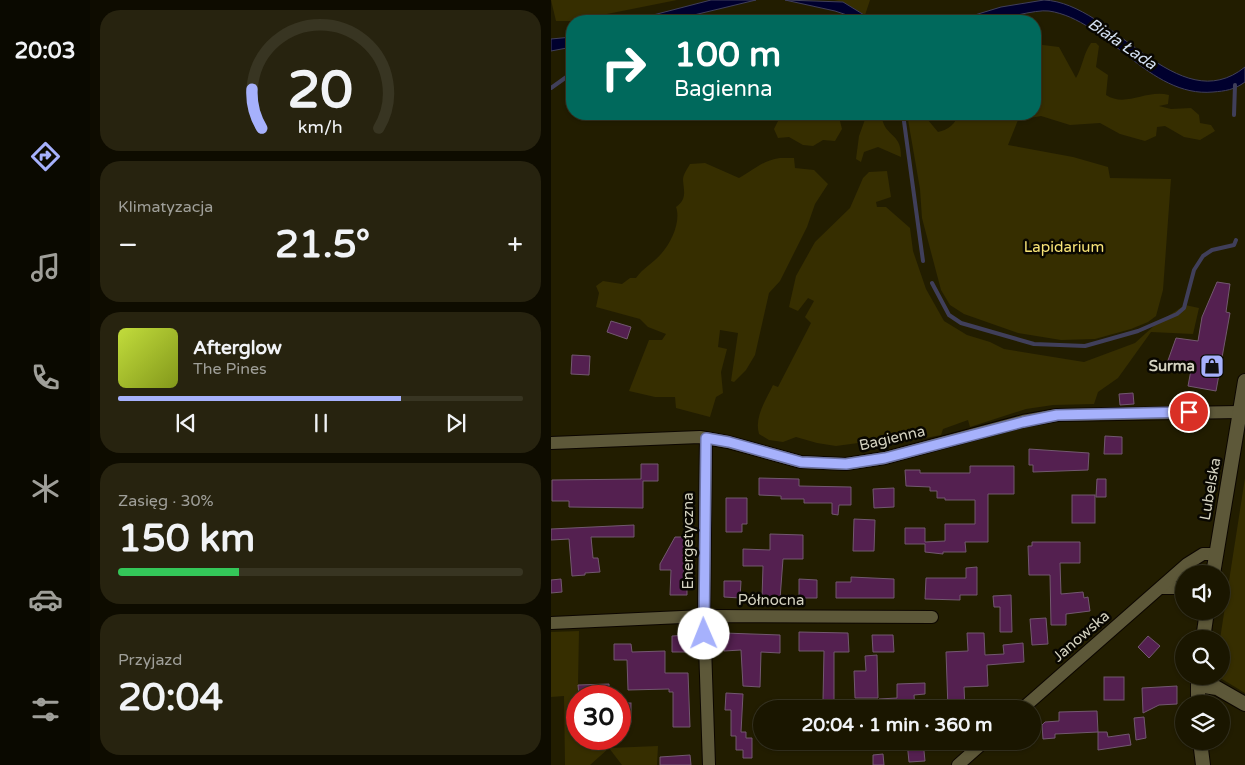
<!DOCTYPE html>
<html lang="pl">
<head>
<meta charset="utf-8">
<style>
  :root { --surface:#1a1600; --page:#27230f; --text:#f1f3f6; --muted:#9f9f99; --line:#383522; --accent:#a6b1fc }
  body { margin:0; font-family:"Varela Round",sans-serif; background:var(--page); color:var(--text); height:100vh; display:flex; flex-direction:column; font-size:19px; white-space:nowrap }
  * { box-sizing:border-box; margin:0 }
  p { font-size:16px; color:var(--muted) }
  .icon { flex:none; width:28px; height:28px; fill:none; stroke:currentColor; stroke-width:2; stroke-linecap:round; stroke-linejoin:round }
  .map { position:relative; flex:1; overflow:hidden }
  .panel { display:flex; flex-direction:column; gap:10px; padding:10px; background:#0e0c00; width:461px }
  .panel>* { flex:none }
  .top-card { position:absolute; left:15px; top:15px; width:475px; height:105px; border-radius:20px; box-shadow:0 1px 4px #0004,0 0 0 1px var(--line); background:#00695c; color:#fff; overflow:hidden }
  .buttons { position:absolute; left:624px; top:565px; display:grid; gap:10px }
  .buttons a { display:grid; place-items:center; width:55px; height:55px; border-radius:50%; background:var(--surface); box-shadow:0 1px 4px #0004,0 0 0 1px var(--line); font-size:25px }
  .speed { position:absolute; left:15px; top:685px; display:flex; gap:10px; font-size:25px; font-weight:700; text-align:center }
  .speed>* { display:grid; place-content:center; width:65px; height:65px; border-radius:50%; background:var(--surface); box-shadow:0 1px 4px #0004,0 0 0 1px var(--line); line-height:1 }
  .speed .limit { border:8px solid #d22; background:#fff; color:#111 }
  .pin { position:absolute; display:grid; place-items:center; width:42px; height:42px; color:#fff; margin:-21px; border:2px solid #fff; border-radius:50%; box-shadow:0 1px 5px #0007 }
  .me { position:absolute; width:55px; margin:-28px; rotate:359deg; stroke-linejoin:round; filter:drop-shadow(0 0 4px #0008) }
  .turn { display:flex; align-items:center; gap:18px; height:105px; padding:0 25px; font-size:22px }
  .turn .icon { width:65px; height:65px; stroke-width:2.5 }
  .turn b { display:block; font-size:35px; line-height:42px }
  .big { font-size:38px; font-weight:700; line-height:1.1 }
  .panel .card { flex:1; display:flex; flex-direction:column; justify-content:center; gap:8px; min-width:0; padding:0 18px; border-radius:20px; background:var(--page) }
  .panel .dial { align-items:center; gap:0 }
  .dial svg { height:130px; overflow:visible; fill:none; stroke:var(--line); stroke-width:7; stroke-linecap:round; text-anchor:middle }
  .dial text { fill:var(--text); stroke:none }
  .song { display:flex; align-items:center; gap:15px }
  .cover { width:60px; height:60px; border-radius:8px; background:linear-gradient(135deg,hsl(70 70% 55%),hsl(70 70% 35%)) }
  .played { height:5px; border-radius:2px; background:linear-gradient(90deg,var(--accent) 70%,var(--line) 70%) }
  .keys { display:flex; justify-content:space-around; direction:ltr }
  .heat { display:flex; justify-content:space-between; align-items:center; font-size:28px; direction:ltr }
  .charge { height:8px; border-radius:4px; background:linear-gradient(90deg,#34c759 30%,var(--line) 0) }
  .trip { position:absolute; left:202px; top:700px; width:288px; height:50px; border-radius:25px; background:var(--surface); box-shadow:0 1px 4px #0004,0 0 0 1px var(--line); font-weight:700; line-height:50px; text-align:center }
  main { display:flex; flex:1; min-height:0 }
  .tabs { display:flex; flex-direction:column; width:90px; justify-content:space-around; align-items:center; background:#0a0900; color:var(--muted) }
  .tabs .icon { width:35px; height:35px }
  .tabs .on { color:var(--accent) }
  .tabs b { font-size:22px; color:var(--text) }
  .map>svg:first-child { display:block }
  .green { fill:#362e00 }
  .water { fill:#00002e; stroke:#403f5a }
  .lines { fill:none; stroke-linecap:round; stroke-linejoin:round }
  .stream { stroke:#403f5a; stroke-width:4 }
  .building { fill:#542050; stroke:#72586f }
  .minor-casing { stroke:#0c0600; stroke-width:14 }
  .tertiary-casing { stroke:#0c0600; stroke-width:16 }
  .minor { stroke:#5d5839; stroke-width:12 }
  .tertiary { stroke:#5d5839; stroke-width:14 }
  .route-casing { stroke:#6c73a4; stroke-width:12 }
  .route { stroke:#a6b1fc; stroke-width:9 }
  .labels { text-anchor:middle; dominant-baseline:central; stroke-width:5; stroke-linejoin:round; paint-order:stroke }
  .park-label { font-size:15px; fill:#f8e477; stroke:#090701 }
  .poi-label { font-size:15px; font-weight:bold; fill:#d5d3c1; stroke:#090701; text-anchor:end }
  .street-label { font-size:15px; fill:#d5d3c1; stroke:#090701 }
  .water-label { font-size:16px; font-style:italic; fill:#d2deef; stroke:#090701 }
</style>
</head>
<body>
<main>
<nav class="tabs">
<b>20:03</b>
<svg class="icon on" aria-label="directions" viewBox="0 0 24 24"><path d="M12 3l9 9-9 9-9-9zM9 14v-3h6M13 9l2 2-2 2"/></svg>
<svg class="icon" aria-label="music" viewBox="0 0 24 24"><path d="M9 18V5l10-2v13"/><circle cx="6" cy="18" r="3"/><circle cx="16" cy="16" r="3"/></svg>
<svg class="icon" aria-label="phone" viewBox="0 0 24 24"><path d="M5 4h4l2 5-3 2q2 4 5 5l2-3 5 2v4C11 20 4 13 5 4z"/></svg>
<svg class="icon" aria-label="climate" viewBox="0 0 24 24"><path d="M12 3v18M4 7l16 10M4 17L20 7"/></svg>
<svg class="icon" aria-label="car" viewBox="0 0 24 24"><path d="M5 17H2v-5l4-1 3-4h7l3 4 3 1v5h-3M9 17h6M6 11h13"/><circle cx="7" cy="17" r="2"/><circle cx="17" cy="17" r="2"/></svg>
<svg class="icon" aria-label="filters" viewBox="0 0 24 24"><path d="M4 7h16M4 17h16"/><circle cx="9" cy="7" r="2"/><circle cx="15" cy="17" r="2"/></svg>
</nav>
<section class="panel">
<div class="card dial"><svg viewBox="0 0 100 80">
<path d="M14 69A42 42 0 1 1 86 69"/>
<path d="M14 69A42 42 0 0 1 8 45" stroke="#a6b1fc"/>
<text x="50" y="56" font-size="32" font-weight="700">20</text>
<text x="50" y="72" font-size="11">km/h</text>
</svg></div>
<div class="card"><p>Klimatyzacja</p>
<div class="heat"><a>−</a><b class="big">21.5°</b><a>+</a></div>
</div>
<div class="card">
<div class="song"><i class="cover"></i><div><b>Afterglow</b><p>The Pines</p></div></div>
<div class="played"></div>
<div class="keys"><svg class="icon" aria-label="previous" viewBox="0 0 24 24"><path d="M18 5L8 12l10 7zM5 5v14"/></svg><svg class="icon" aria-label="pause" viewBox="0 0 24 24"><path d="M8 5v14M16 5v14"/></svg><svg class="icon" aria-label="next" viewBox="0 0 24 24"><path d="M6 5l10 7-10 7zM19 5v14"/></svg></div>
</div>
<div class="card"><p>Zasięg · 30%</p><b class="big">150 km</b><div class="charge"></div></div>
<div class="card"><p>Przyjazd</p><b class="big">20:04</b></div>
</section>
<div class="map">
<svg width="694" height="765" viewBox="0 0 694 765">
  <rect width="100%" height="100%" fill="#221d00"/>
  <g class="green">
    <polygon points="0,0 126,0 21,21 5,21"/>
    <polygon points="283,0 319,0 314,15 292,2"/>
    <path d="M540,43H545L548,46L545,67L557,75L555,95C575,108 595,89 618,95L617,104L608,106L620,109L640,108L648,115L649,123L660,125L664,131L649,140L633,137L614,126L606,127L605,136L594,141L569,134L549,123L519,125L490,116L467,120L457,145L522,157L557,167L559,178L620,179L612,290L605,316L597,322L580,329L544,339L510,340L467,333L413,314L399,305L390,290L371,218L369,189L356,114H372L387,132C397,130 405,124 407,114H484V44L508,47L525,78C532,66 532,54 540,43Z"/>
    <polygon points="221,114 280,114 288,117 291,129 284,141 272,140 262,146 252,145 238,137 227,138 223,129 228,119"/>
    <path d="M316,114H331C331,137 351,131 350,157L327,147L313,152L310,162L305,159L308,136Z"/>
    <path d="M229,158H243L244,168L263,170L277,184L264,204L256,227L229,281L218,293L204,355L195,370L183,382L180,381L187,333L169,330L167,347L176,349L170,372L172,393L165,397L159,417L125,408L124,397H104L78,391L98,340H111L115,334L97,327L89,319L45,307L48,293L45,286L52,281L71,284L79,278H85C92,268 102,263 110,254C121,242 130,221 125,207C136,199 133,192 132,180C132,175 136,169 139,164L154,163L188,178C205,169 210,161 229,158Z"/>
    <path d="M336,171L340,197L325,202L326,207H335L359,228L362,251L375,289L393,321L416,335L439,342L453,349L533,362L584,343L605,324L634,305L648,308L642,334L600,332L567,378L547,392L543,404L502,405L475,409L419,427L417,420L392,429L390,435L324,448L322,441L285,446L266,443L245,437L232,442L218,440L208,434C203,417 215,400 222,385L227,387L260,323L254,317L263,301L257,298L247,311L238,307L245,276L264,242L299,208L312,178L318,172Z"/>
    <polygon points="694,478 694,693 666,676 670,676 669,639"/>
    <polygon points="28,631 26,739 51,739 58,748 107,746 106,765 71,765 58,748 39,765 14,765 13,696 0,697 0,632"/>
  </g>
  <g class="water">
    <polygon points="160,0 205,0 118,21 79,21"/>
    <polygon points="234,0 292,2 323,21 302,21 296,15 284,11"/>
    <path d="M493,0C562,3 627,121 694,67V82C683,90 674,91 662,92C598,98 557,20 498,11C484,9 450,20 435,21C425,22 414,21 404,21L450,7Z"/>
    <polygon points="21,37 21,47 0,51 0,39"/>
  </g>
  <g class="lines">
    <g class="stream">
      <polyline points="0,88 21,73"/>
      <polyline points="352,114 372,261"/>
      <polyline points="683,115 684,85"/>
      <polyline points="381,283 398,315 410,323 483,344 534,346 587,331 626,314 633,308 643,270 652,256 661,250 683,245 685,240"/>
    </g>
  </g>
  <g class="building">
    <polygon points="666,282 679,284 675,312 679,313 665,391 637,386 640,370 615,366 625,338 647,341 651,317"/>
    <polygon points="60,321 80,327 76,339 56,332"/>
    <polygon points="21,355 39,356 38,375 20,374"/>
    <polygon points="582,393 583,404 569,405 568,394"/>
    <polygon points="554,436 571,437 571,454 553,454"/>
    <polygon points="478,449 538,453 537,470 482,472 482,465 478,465"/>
    <polygon points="90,464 107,464 107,481 92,481 92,508 18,507 18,501 1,501 1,480 90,479"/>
    <polygon points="419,466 463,466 463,494 437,494 437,542 414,542 415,552 392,552 392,554 374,552 374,544 354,544 354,528 374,528 374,542 394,541 394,524 424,524 424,500 394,500 394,498 386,498 386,491 379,491 379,487 355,486 354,470 369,470 369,473 419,473"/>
    <polygon points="208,478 248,479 248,486 300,487 300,505 288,505 287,515 281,514 281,503 253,503 253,499 230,499 230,496 208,495"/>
    <polygon points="546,479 555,479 555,497 545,497"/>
    <polygon points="343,488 343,507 323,508 322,489"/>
    <rect x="521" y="495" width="23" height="28"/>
    <polygon points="175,498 196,498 196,524 191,524 191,532 175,532"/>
    <polygon points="303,519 324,520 323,551 302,551"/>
    <polygon points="83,525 83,537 40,537 42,558 47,558 49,572 34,573 34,575 21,576 18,539 0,540 0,529"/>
    <polygon points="219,534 252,535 252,559 232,559 229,599 211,598 212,566 192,566 192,549 219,550"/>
    <polygon points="124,537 133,537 133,576 136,576 136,595 119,595 120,570 109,570 109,564"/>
    <polygon points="481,542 529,542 529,563 509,563 510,594 532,592 533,598 537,597 539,611 515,614 515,625 500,625 499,575 478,575 477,546 481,546"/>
    <polygon points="426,567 426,595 409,595 409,600 374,599 375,578 415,578 415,568"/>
    <polygon points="300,577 343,579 343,598 285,598 285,582 300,582"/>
    <polygon points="10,579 11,592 0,593 0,580"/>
    <polygon points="248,579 266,580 266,598 248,598"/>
    <polygon points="173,581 190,581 189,598 173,597"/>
    <polygon points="460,595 461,632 449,632 449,607 443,607 442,596"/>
    <polygon points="495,618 497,644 481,645 479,619"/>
    <polygon points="248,632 297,633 298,652 283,652 283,700 272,700 273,651 248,651"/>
    <polygon points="173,633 229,635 229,653 210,652 209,687 192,686 190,650 173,651"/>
    <polygon points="416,633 433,633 434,655 453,654 452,645 472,643 473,662 436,665 437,686 413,687 414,709 397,709 395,652 417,651"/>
    <polygon points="137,635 137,652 121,652 121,636"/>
    <polygon points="321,635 342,635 343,652 322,652"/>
    <polygon points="597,636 609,646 598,658 587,647"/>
    <polygon points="63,644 80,644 81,652 114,651 114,673 137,673 139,727 122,727 122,692 118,692 118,689 77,690 76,660 63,660"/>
    <polygon points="326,655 327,698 304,698 303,671 315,671 314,656"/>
    <rect x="553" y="677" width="20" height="23"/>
    <polygon points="374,683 374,694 363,695 364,709 329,709 328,699 346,698 346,684"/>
    <polygon points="58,684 58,695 28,696 27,685"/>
    <polygon points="626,686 626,704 608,705 592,713 591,688"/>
    <polygon points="175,693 192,694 190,732 195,732 195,738 201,738 201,758 192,758 192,750 185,750 185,736 180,736 180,710 174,710"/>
    <rect x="69" y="703" width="11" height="19"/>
    <polygon points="546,711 547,732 504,734 504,738 492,739 491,725 494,722 508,721 508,712"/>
    <polygon points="593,717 595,738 585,740 583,718"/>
    <polygon points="547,732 556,732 557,737 578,734 580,745 547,750"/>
    <polygon points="372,741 374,761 358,762 356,742"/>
    <polygon points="332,754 333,765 322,765 322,755"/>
    <polygon points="139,755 140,765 109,765 109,757"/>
  </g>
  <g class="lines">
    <g class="minor-casing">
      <g id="minor">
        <polyline points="155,438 153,616 158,765"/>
        <polyline points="0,443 149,437 177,442 250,462 295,464 334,458 472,421 506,415 688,412"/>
        <polyline points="610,588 632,588"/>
        <polyline points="0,623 153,616 381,617"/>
        <polyline points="471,709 636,564 652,554 665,554"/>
        <polyline points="407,765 434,741"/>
      </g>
    </g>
    <g class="tertiary-casing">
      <g id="tertiary">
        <polyline points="662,574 694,381"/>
        <polyline points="652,639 656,611"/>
        <polyline points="647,685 666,688 694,704"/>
        <polyline points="647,704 647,677"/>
        <polyline points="649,741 652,765"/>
      </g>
    </g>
    <use href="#minor" class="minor"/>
    <use href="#tertiary" class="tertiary"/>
  </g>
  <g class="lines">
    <g class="route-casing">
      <polyline id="route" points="153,634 155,438 178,442 250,462 295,464 334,458 472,422 506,415 638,412"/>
    </g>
    <use href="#route" class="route"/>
  </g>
  <defs>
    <g id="shop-square" transform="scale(1.25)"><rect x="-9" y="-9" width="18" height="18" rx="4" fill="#a6b1fc" stroke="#090701"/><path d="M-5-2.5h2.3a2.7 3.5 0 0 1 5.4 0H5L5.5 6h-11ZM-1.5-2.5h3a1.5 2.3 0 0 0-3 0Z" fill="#111"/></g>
  </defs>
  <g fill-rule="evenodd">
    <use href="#shop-square" x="661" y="366"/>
  </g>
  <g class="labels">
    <g class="park-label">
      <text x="513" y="247">Lapidarium</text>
    </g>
    <g class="poi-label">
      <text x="644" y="366">Surma</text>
    </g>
    <g class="street-label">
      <text transform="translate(341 438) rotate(-13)">Bagienna</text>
      <text transform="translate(659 489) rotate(-80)">Lubelska</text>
      <text transform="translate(137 541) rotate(-90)">Energetyczna</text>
      <text x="220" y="600">Północna</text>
      <text transform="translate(530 636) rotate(-41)">Janowska</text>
    </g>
    <g class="water-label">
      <text transform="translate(571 44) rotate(34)">Biała Łada</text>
    </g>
  </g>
</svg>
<div class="buttons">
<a><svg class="icon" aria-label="sound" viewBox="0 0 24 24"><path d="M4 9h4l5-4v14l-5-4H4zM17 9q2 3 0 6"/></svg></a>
<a><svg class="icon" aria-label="search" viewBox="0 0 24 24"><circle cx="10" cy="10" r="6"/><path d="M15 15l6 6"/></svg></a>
<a><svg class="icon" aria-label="layers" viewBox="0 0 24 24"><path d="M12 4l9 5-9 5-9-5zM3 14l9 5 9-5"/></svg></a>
</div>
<div class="speed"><div class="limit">30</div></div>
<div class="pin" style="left:638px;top:412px;background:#d93025"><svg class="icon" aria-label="arrive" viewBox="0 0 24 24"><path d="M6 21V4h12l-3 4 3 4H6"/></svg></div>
<svg class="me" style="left:153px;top:634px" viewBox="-20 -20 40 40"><circle r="19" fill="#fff"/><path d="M0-13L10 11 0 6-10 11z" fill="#a6b1fc"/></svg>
<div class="trip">20:04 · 1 min · 360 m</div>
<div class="top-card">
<div class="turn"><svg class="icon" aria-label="right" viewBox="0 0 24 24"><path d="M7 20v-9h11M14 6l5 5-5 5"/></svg><div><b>100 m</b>Bagienna</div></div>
</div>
</div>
</main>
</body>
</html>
